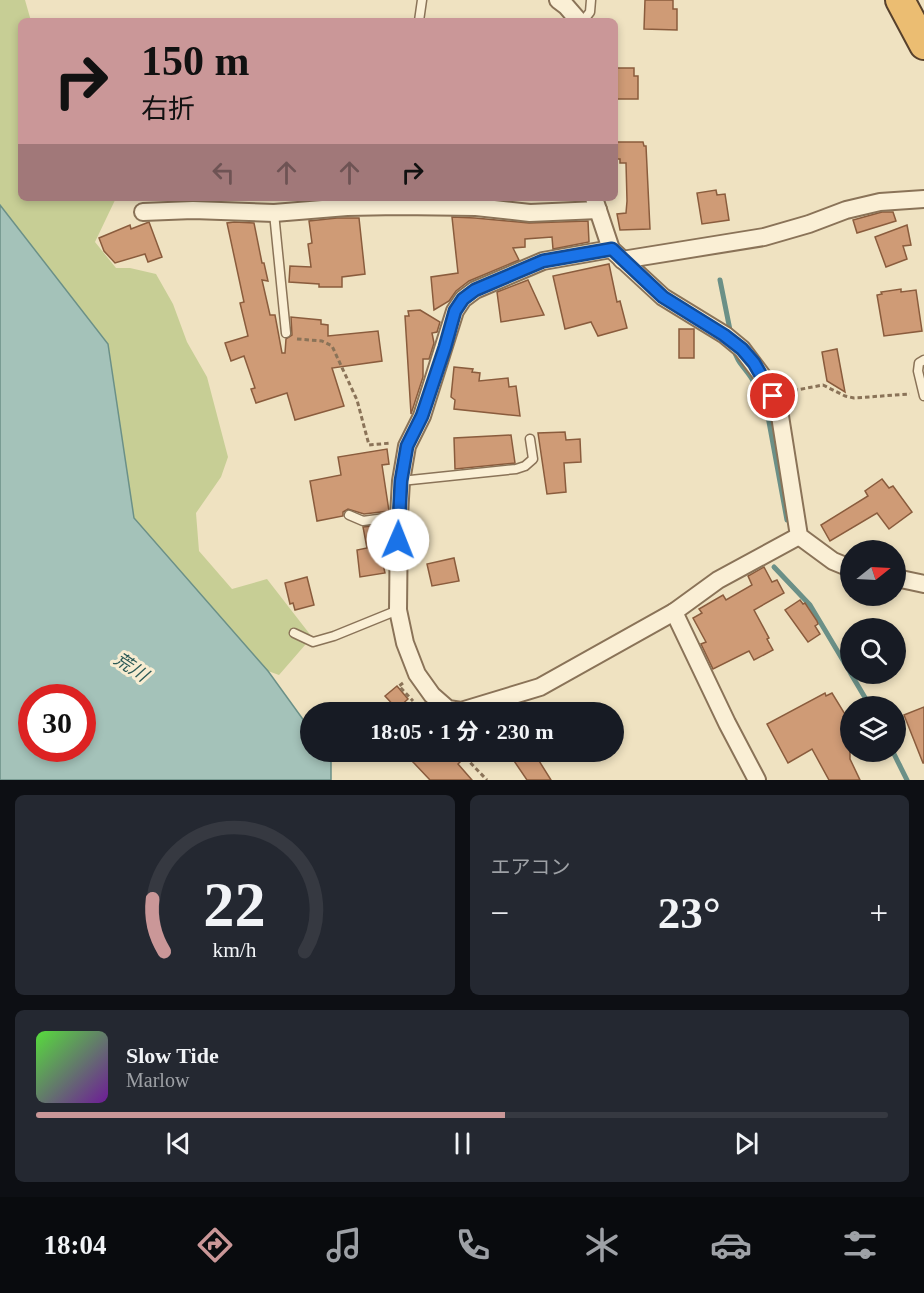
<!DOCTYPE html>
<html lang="ja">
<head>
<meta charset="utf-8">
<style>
  :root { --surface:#171b24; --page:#242831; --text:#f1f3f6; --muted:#9ea1a6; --line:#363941; --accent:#ca9798 }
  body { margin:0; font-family:"Times New Roman","Noto Sans JP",serif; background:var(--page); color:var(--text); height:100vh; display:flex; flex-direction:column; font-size:22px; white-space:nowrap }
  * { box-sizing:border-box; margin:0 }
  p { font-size:20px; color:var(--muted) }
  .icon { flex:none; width:33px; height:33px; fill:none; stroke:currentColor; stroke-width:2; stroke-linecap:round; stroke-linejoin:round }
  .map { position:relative; height:780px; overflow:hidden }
  .side { display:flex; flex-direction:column; gap:15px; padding:15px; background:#0d0f14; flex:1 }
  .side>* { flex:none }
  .hud { position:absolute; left:18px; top:18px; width:600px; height:183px; border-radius:9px; box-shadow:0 3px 9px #0003; background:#ca9798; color:#111; overflow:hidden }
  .needle { width:39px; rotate:72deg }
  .buttons { position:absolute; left:840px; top:540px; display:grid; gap:12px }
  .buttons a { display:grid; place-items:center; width:66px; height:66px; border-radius:50%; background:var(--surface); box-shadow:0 3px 9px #0003; font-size:30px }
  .speed { position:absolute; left:18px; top:684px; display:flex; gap:12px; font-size:30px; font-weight:700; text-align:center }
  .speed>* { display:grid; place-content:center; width:78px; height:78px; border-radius:50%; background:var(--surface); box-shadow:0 3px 9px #0003; line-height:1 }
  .speed .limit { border:9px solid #d22; background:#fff; color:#111 }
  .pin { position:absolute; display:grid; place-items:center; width:51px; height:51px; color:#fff; margin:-26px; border:3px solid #fff; border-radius:50%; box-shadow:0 2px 6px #0007 }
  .me { position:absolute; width:66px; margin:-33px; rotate:1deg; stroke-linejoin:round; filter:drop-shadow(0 0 4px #0008) }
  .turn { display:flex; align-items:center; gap:21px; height:126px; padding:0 24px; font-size:27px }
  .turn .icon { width:78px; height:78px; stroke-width:2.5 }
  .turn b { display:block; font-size:42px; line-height:51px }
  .lanes { display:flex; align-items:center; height:57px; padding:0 24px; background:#0003; justify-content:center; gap:30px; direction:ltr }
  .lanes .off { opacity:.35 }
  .big { font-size:45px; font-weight:700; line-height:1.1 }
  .side .widget { flex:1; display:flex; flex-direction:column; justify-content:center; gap:9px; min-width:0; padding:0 21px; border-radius:9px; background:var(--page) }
  .side .dial { align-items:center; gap:0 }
  .dial svg { height:156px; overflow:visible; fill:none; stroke:var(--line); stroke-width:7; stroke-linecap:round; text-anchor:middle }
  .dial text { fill:var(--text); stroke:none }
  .song { display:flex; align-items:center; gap:18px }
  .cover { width:72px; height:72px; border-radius:9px; background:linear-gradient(135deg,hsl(110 70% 55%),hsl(280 70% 35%)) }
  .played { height:6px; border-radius:3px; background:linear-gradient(90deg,var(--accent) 55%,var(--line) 55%) }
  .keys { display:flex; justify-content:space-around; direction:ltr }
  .heat { display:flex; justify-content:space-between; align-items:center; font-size:33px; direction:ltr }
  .side .tiles { flex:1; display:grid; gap:15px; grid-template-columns:1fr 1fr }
  .widget:last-child { grid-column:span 2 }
  .trip { position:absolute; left:300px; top:702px; width:324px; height:60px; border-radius:30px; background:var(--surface); box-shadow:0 3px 9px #0003; font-weight:700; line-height:60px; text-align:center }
  .tabs { display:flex; height:96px; justify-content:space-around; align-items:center; background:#090b0e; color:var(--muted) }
  .tabs .icon { width:42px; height:42px }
  .tabs .selected { color:var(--accent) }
  .tabs b { font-size:27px; color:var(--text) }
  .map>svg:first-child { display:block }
  .green { fill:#c7ce95 }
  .water { fill:#a4c2b9; stroke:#6b9087; stroke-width:1.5; fill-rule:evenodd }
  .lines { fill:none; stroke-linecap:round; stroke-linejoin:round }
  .stream { stroke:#6b9087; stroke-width:5 }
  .building { fill:#cf9b76; stroke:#8a5c3d; stroke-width:1.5 }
  .service-casing { stroke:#8a7358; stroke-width:11 }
  .minor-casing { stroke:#8a7358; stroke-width:20 }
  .trunk-casing { stroke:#57412c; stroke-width:32 }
  .path { stroke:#8a7358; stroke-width:3; stroke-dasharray:4.5 3; stroke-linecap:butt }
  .service { stroke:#faefd5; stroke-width:8 }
  .minor { stroke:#faefd5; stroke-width:16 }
  .trunk { stroke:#ebbd72; stroke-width:28 }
  .route-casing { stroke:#114b97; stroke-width:15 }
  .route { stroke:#1a73e8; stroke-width:10 }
  .labels { text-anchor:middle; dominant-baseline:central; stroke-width:6; stroke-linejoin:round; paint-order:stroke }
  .water-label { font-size:18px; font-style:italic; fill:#2b5956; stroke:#f7ecd1 }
</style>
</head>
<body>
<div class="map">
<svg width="924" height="780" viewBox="0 0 924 780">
  <rect width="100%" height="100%" fill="#efe2c1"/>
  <polygon class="green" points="0,0 25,0 31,21 21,21 21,198 116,198 95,242 116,268 130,268 156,274 173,304 187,342 207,377 228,457 221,477 196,513 199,551 232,589 267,579 312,637 279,675 268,671 134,518 108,344 0,205"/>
  <path class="water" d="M0,205L108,344L134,518L268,671L310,729V752H327L331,756V780H0ZM32,698H82V748H32Z"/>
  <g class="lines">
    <g class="stream">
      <polyline points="720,280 731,335"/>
      <path d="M734,349C736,361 746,369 752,379C759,389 763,400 767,411L787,520"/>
      <polyline points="774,567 810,605 850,672"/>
      <polyline points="851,674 870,706"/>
      <polyline points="893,752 907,780"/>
    </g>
  </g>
  <g class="building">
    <polygon points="645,0 673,0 673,9 677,9 677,30 644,29"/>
    <polygon points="615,68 634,68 634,76 638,76 638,99 615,99"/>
    <polygon points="615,142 643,142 644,146 646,146 650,229 620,230 617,214 626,213 627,201 626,163 620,163 620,159 615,159"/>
    <polygon points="716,190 717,195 725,194 729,220 702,224 697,193"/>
    <polygon points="882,212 893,212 896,221 857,233 853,220"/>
    <polygon points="452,217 475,218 529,223 588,221 589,242 553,249 552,237 525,239 525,247 513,248 519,260 469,281 456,291 449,301 434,310 431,277 458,273"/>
    <polygon points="337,218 359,218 365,274 342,277 342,287 319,287 319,284 289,282 290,266 311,267 308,244 312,243 309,221"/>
    <polygon points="149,222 162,257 148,262 145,254 115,263 104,251 99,238 130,225 131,229"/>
    <polygon points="234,222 254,223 262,263 264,263 268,281 262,280 270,315 275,315 282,353 285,353 286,339 292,335 291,317 321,320 321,324 328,325 328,336 378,331 382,361 332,368 344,406 295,420 287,393 256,403 251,389 255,388 244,356 231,361 225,343 248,336 240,303 244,302 227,223"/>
    <polygon points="907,225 911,245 903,246 907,259 886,267 875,237"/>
    <polygon points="609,264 617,302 620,301 627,328 598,336 591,322 565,329 553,276"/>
    <polygon points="528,280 544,315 501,322 497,292"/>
    <polygon points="901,289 901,292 916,290 922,331 884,336 877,295 882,294 881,292"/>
    <polygon points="420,310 440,322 437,332 432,333 434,343 429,359 423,359 423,377 411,414 405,316 409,316 408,311"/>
    <rect x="679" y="329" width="15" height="29"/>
    <polygon points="837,349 845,392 827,381 822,352"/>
    <polygon points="454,367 473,369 472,372 480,373 479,381 508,378 509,387 516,386 520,416 454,409 455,400 451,397"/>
    <polygon points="565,432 566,440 580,439 581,462 564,463 566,492 547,494 538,433"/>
    <polygon points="511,435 515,463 455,469 454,438"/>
    <polygon points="387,449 389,464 382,465 389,511 364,514 348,509 343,512 343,516 317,521 310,481 341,475 338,457"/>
    <polygon points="882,479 889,488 893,486 912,512 889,529 877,513 830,541 821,525 868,496 865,491"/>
    <polygon points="388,524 388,538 381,539 385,560 382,560 385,573 360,577 357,550 367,548 363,527"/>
    <polygon points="454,558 459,581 432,586 427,564"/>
    <polygon points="764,567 772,582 777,580 784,593 754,610 769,638 767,639 773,650 754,660 749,651 713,669 701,644 706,642 693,618 702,613 699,609 723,595 726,600 752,585 748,576"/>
    <polygon points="307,577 314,605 295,610 293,603 290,604 285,583"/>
    <polygon points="800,600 803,604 805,603 817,621 818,624 815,626 820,634 808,642 785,610"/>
    <polygon points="397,686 408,699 397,709 385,696"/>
    <polygon points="825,693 826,696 832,693 846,716 850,713 850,759 860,780 829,780 812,749 788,763 767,724"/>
    <polygon points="924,707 924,763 923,763 904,715"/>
    <polygon points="425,752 454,752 462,760 458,764 472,780 430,780 413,762"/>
    <polygon points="508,752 526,752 529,760 536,756 551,780 527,780"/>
  </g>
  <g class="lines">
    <g class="service-casing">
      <g id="service">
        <polyline points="419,21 422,0"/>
        <polyline points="583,21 590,12 591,0"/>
        <polyline points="274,213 286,333"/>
        <polyline points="924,360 919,363 918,371 924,396"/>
        <polyline points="401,481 516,469 525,466 533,459 530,439"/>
        <polyline points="349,515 363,521 399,516"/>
        <polyline points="294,633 313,642 334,636 398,610"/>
      </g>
    </g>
    <g class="minor-casing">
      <g id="minor">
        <polyline points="558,0 566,6 579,21"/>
        <polyline points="594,198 611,249 663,297 725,335 742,349 763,377 780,416 799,536 833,561 850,568"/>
        <polyline points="143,212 193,210 274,213 347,207 398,206 476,207 530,213 598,210"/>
        <polyline points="611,249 543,261 475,290 463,299 455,311 422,416 407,446 401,481 399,516 398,610 405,643 417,674 432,695 448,709 461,711 540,687 674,612"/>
        <polyline points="622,260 764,237 809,224 846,210 880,202 924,199"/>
        <polyline points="896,578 924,584"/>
        <polyline points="757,780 727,723 674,612 718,580 799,536"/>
      </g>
    </g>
    <g class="trunk-casing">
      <polyline id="trunk" points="900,0 924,45"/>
    </g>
    <g class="path">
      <polyline points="297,339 322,341 332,346 357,400 369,445 391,443"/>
      <polyline points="786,392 823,385 845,396 854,398 910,394"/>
      <polyline points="403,683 399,686 413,701"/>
      <polyline points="460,752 487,780"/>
    </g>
    <use href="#service" class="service"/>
    <use href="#minor" class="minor"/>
    <use href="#trunk" class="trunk"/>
  </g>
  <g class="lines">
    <g class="route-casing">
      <polyline id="route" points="398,540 401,481 407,446 422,416 445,347 455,311 463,299 475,290 543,261 612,249 663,297 724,335 742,349 754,363 773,396"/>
    </g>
    <use href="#route" class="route"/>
  </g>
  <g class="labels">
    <g class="water-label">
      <text transform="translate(131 667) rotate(34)">荒川</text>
    </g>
  </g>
</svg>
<div class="buttons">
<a><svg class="needle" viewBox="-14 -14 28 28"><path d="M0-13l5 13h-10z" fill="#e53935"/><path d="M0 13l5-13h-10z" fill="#9ea1a6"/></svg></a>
<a><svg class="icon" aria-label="search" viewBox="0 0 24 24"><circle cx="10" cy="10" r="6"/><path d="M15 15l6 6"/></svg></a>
<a><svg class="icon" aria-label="layers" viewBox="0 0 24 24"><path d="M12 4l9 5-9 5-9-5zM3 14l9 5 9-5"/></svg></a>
</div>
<div class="speed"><div class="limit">30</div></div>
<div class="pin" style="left:773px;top:396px;background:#d93025"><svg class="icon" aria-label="arrive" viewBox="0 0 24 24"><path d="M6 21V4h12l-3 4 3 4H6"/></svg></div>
<svg class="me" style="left:398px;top:540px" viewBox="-20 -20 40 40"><circle r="19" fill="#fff"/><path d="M0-13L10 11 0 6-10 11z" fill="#1a73e8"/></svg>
<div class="trip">18:05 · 1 分 · 230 m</div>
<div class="hud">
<div class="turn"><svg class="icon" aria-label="right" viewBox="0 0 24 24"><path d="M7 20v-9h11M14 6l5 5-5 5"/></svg><div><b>150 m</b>右折</div></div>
<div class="lanes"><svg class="icon off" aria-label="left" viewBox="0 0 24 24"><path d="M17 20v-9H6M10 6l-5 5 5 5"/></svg><svg class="icon off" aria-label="ahead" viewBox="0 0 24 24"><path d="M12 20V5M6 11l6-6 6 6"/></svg><svg class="icon off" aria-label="ahead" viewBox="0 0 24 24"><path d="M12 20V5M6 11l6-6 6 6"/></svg><svg class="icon" aria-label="right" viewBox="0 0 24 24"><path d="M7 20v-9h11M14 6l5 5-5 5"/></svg></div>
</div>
</div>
<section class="side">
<div class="tiles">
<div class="widget dial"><svg viewBox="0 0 100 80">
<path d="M14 69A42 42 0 1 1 86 69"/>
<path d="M14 69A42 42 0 0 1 8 42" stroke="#ca9798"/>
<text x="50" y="56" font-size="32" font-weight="700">22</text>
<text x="50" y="72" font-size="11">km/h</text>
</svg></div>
<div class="widget"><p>エアコン</p>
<div class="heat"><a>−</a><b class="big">23°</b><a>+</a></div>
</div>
<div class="widget">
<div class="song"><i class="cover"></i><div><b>Slow Tide</b><p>Marlow</p></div></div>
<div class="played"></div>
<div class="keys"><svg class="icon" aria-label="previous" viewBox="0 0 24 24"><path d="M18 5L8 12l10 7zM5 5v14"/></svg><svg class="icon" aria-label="pause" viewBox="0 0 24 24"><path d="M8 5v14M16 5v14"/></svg><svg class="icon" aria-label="next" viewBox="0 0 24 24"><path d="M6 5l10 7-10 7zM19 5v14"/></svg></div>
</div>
</div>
</section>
<nav class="tabs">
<b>18:04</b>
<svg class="icon selected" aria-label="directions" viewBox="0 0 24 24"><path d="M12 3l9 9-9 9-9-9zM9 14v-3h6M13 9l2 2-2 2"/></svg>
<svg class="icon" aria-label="music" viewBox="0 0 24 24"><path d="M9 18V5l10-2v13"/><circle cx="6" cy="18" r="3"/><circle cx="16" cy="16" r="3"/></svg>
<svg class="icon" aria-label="phone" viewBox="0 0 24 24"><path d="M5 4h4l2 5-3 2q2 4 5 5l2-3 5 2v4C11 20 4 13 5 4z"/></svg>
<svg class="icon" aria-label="climate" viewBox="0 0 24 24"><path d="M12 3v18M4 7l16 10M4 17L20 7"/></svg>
<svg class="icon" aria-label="car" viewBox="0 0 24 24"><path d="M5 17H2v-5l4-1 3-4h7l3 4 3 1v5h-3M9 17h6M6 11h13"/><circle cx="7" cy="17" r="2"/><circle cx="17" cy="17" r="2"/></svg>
<svg class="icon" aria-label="filters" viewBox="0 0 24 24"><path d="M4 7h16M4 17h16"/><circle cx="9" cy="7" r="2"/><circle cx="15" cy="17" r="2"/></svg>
</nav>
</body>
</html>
